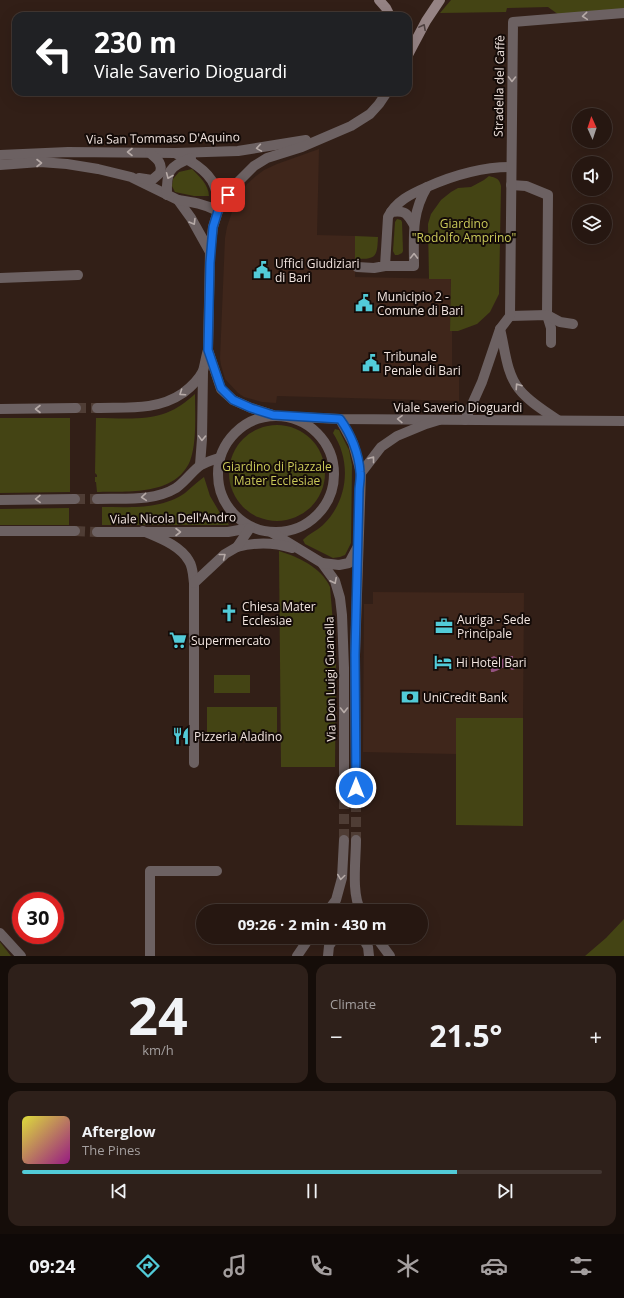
<!DOCTYPE html>
<html lang="en">
<head>
<meta charset="utf-8">
<style>
  :root { --surface:#261711; --page:#2e201a; --text:#f1f3f6; --muted:#a49f9f; --line:#423631; --accent:#52cbd8 }
  body { margin:0; font-family:"Open Sans",sans-serif; background:var(--page); color:var(--text); height:100vh; display:flex; flex-direction:column; font-size:15px; white-space:nowrap }
  * { box-sizing:border-box; margin:0 }
  p { font-size:13px; color:var(--muted) }
  .icon { flex:none; width:22px; height:22px; fill:none; stroke:currentColor; stroke-width:2; stroke-linecap:round; stroke-linejoin:round }
  .map { position:relative; height:956px; overflow:hidden }
  .side { display:flex; flex-direction:column; gap:8px; padding:8px; background:#150d09; flex:1 }
  .side>* { flex:none }
  .top-card { position:absolute; left:12px; top:12px; width:400px; height:84px; border-radius:12px; box-shadow:0 4px 16px #0002,0 0 0 1px var(--line); background:#202124; color:#fff; overflow:hidden }
  .needle { width:26px; rotate:357deg }
  .tools { position:absolute; left:572px; top:108px; display:grid; gap:8px }
  .tools a { display:grid; place-items:center; width:40px; height:40px; border-radius:50%; background:var(--surface); box-shadow:0 4px 16px #0002,0 0 0 1px var(--line); font-size:20px }
  .speed { position:absolute; left:12px; top:892px; display:flex; gap:8px; font-size:20px; font-weight:700; text-align:center }
  .speed>* { display:grid; place-content:center; width:52px; height:52px; border-radius:50%; background:var(--surface); box-shadow:0 4px 16px #0002,0 0 0 1px var(--line); line-height:1 }
  .speed .limit { border:6px solid #d22; background:#fff; color:#111 }
  .pin { position:absolute; display:grid; place-items:center; width:34px; height:34px; color:#fff; margin:-17px; border-radius:8px; box-shadow:0 2px 6px #0006 }
  .me { position:absolute; width:44px; margin:-22px; rotate:0deg; stroke-linejoin:round; filter:drop-shadow(0 0 3px #0008) }
  .turn { display:flex; align-items:center; gap:14px; height:84px; padding:0 16px; font-size:18px }
  .turn .icon { width:52px; height:52px; stroke-width:2.5 }
  .turn b { display:block; font-size:28px; line-height:34px }
  .big { font-size:30px; font-weight:700; line-height:1.1 }
  .side .card { flex:1; display:flex; flex-direction:column; justify-content:center; gap:6px; min-width:0; padding:0 14px; border-radius:12px; background:var(--page) }
  .side .dial { align-items:center; gap:0 }
  .dial b { font-size:52px; line-height:1 }
  .song { display:flex; align-items:center; gap:12px }
  .cover { width:48px; height:48px; border-radius:6px; background:linear-gradient(135deg,hsl(60 70% 55%),hsl(310 70% 35%)) }
  .played { height:4px; border-radius:2px; background:linear-gradient(90deg,var(--accent) 75%,var(--line) 75%) }
  .keys { display:flex; justify-content:space-around; direction:ltr }
  .heat { display:flex; justify-content:space-between; align-items:center; font-size:22px; direction:ltr }
  .side .tiles { flex:1; display:grid; gap:8px; grid-template-columns:1fr 1fr }
  .card:last-child { grid-column:span 2 }
  .trip { position:absolute; left:196px; top:904px; width:232px; height:40px; border-radius:20px; background:var(--surface); box-shadow:0 4px 16px #0002,0 0 0 1px var(--line); font-weight:700; line-height:40px; text-align:center }
  .menu { display:flex; height:64px; justify-content:space-around; align-items:center; background:#0f0907; color:var(--muted) }
  .menu .icon { width:28px; height:28px }
  .menu .active { color:var(--accent) }
  .menu b { font-size:18px; color:var(--text) }
  .map>svg:first-child { display:block }
  .built { fill:#3f261b }
  .green { fill:#444414 }
  .water { fill:#93527f }
  .lines { fill:none; stroke-linecap:round; stroke-linejoin:round }
  .minor-tunnel { stroke:#4f3d35; stroke-width:10; stroke-dasharray:10 5; stroke-linecap:butt }
  .minor { stroke:#6c6162; stroke-width:10 }
  .secondary { stroke:#958384; stroke-width:10 }
  .oneway { stroke:#b6aaa7 }
  .oneway2 { stroke:#4e4140 }
  .route-casing { stroke:#114b97; stroke-width:10 }
  .route { stroke:#1a73e8; stroke-width:7 }
  .labels { text-anchor:middle; dominant-baseline:central; stroke-width:4; stroke-linejoin:round; paint-order:stroke }
  .street-label { font-size:12px; fill:#f2e5e0; stroke:#140b08 }
  .park-label { font-size:12px; fill:#cac959; stroke:#140b08 }
  .poi-label { font-size:12px; fill:#f2e5e0; stroke:#140b08; text-anchor:start }
</style>
</head>
<body>
<div class="map">
<svg width="624" height="956" viewBox="0 0 624 956">
  <rect width="100%" height="100%" fill="#321f17"/>
  <g class="built">
    <polygon points="319,149 317,235 355,236 355,277 451,279 450,330 452,331 452,369 459,369 459,401 277,396 276,403 262,402 244,397 238,393 225,379 221,365 220,359 225,238 227,227 235,203 247,184 256,176 264,170 277,164"/>
    <polygon points="373,592 524,593 523,718 456,718 456,754 363,752 364,604 373,604"/>
  </g>
  <g class="green">
    <polygon points="451,0 624,0 624,10 559,15 548,7 507,8 506,12 440,13"/>
    <path d="M192,169C199,176 209,185 209,196H194L175,192L172,186L173,179L179,172Z"/>
    <path d="M489,176C496,178 499,178 501,186L499,294L490,312L477,324L458,331H450L451,279H429L428,224L431,214L441,200L451,192L458,188L471,187L484,180Z"/>
    <polygon points="397,219 401,220 402,222 403,251 402,253 398,255 395,255 393,251 395,222"/>
    <path d="M355,236L378,237C377,258 376,259 355,259Z"/>
    <path d="M195,394C195,414 197,443 190,461C175,496 128,491 97,492L96,482H95V477H97V475L95,473L96,418C119,418 145,421 166,413C177,409 186,402 195,394Z"/>
    <polygon points="0,418 70,418 70,492 0,493"/>
    <circle cx="277" cy="473" r="48"/>
    <path d="M335,429L339,430L349,450L352,465L351,543L345,555L340,557L333,558L305,544L303,540C308,534 317,531 323,525C348,501 352,462 333,433Z"/>
    <path d="M204,477L210,496L220,513L229,525H102V507C129,507 161,510 185,493C191,488 197,482 204,477Z"/>
    <polygon points="69,508 69,525 0,525 0,509"/>
    <path d="M279,551C298,557 321,567 330,587L336,660L335,767H281Z"/>
    <rect x="214" y="675" width="36" height="18"/>
    <polygon points="207,707 277,707 277,741 207,740"/>
    <polygon points="456,718 523,718 523,826 456,825"/>
    <polygon points="624,919 624,956 585,956 606,938"/>
    <polygon points="0,942 11,956 0,956"/>
  </g>
  <path class="water" d="M494,656L501,660L507,656H513C512,661 516,665 515,669L512,670L508,667C502,666 498,672 491,672L490,658Z"/>
  <g class="lines">
    <g class="minor-tunnel">
      <polyline points="76,408 97,408"/>
      <polyline points="75,499 97,499"/>
      <polyline points="75,531 97,532"/>
      <polyline points="344,799 344,840"/>
      <polyline points="356,802 356,840"/>
    </g>
    <g class="minor">
      <path d="M175,153C189,160 208,170 214,185C217,192 218,200 220,207"/>
      <polyline points="0,155 68,152 175,153 238,151 306,140"/>
      <polyline points="0,165 40,162 67,164 98,169 131,177 178,200 191,218 210,252"/>
      <path d="M139,178L152,180L160,173C163,163 157,159 150,153"/>
      <polyline points="511,185 526,186 548,195 547,315 551,328 551,343"/>
      <path d="M427,187C454,175 482,167 511,167"/>
      <path d="M167,195C166,172 169,166 191,158"/>
      <path d="M178,200C192,202 205,204 218,211"/>
      <path d="M391,212C405,210 407,213 414,225"/>
      <path d="M357,267L374,268L385,266H414C414,236 411,214 427,187C411,194 396,201 388,217L385,266"/>
      <polyline points="0,278 78,275"/>
      <polyline points="510,316 547,315 560,322 573,324"/>
      <path d="M500,329C505,348 506,373 519,389C529,402 545,411 558,420"/>
      <path d="M97,408C126,407 157,411 183,393C191,387 198,381 203,371C205,364 206,356 208,350"/>
      <polyline points="0,409 76,408"/>
      <polyline points="273,415 251,408 233,400 221,389 208,350 210,252 213,227 218,211 236,184 254,166 267,158 302,147 351,126 370,114 379,104 387,92"/>
      <circle cx="276" cy="474" r="58"/>
      <polyline points="295,417 340,419 624,421"/>
      <polyline points="340,419 353,443 361,473"/>
      <polyline points="465,420 482,382 500,329 510,316 513,22 624,13"/>
      <polyline points="200,465 202,439 203,371"/>
      <path d="M97,499C123,498 153,502 176,488C185,482 194,469 201,465C206,462 213,460 219,458"/>
      <polyline points="0,500 75,499"/>
      <polyline points="0,531 75,531"/>
      <path d="M143,531C159,538 180,545 189,561C193,567 193,576 194,583V763"/>
      <polyline points="97,532 228,532 250,528"/>
      <polyline points="271,532 322,563 335,581 340,598 342,615 344,668 344,799"/>
      <path d="M237,547C256,542 273,542 292,548"/>
      <polyline points="322,563 339,565 349,563 357,548"/>
      <polyline points="194,583 225,554 237,547 250,528"/>
      <polyline points="356,802 355,655 361,473 381,447 397,436 426,424 439,420"/>
      <path d="M356,840C356,860 351,894 361,911"/>
      <polyline points="328,911 336,900 342,878 344,840"/>
      <polyline points="0,933 21,956"/>
      <polyline points="362,937 368,947 369,956"/>
      <polyline points="376,937 390,956"/>
      <polyline points="150,956 150,871 217,871"/>
      <polyline points="297,956 310,937"/>
      <polyline points="328,956 329,946 335,937"/>
    </g>
    <g class="secondary">
      <polyline points="379,0 386,8 390,16"/>
      <polyline points="408,55 426,21 440,0"/>
    </g>
  </g>
  <defs><path id="oneway-chevron" d="M-2-3.5L2.5 0L-2 3.5" fill="none" stroke-width="1.6" stroke-linecap="round" stroke-linejoin="round"/></defs>
  <g class="oneway">
    <use href="#oneway-chevron" transform="translate(585 16) rotate(175)"/>
    <use href="#oneway-chevron" transform="translate(512 79) rotate(91)"/>
    <use href="#oneway-chevron" transform="translate(259 148) rotate(171)"/>
    <use href="#oneway-chevron" transform="translate(130 152) rotate(-180)"/>
    <use href="#oneway-chevron" transform="translate(39 163)"/>
    <use href="#oneway-chevron" transform="translate(169 176) rotate(113)"/>
    <use href="#oneway-chevron" transform="translate(193 222) rotate(59)"/>
    <use href="#oneway-chevron" transform="translate(414 256) rotate(-89)"/>
    <use href="#oneway-chevron" transform="translate(518 386) rotate(-124)"/>
    <use href="#oneway-chevron" transform="translate(182 393) rotate(146)"/>
    <use href="#oneway-chevron" transform="translate(38 409) rotate(180)"/>
    <use href="#oneway-chevron" transform="translate(400 419) rotate(-179)"/>
    <use href="#oneway-chevron" transform="translate(202 438) rotate(92)"/>
    <use href="#oneway-chevron" transform="translate(372 459) rotate(-52)"/>
    <use href="#oneway-chevron" transform="translate(144 497) rotate(175)"/>
    <use href="#oneway-chevron" transform="translate(38 499) rotate(179)"/>
    <use href="#oneway-chevron" transform="translate(178 532)"/>
    <use href="#oneway-chevron" transform="translate(223 556) rotate(-38)"/>
    <use href="#oneway-chevron" transform="translate(334 581) rotate(63)"/>
    <use href="#oneway-chevron" transform="translate(344 710) rotate(90)"/>
    <use href="#oneway-chevron" transform="translate(341 877) rotate(98)"/>
  </g>
  <use class="oneway2" href="#oneway-chevron" transform="translate(423 27) rotate(-62)"/>
  <g class="lines">
    <g class="route-casing">
      <path id="route" d="M228,195L218,211L213,227L210,263L208,350L221,388L233,400L251,408L273,415L340,419C351,434 359,454 360,472C361,478 359,485 359,491L355,655L356,788"/>
    </g>
    <use href="#route" class="route"/>
  </g>
  <defs>
    <g id="civic-bare" transform="scale(1.38)"><path d="M-.6-6.5H3V-4.5H.6V-3L4-1V1h2V6H-6V1h2V-1L-.6-3ZM-1.2 2.5V6h2.4V2.5Z" fill="#52cbd8" stroke="#140b08" stroke-width="2.5" paint-order="stroke"/></g>
    <g id="church-bare" transform="scale(1.38)"><path d="M-1.2-6h2.4v3.5h3.3v2.4h-3.3V6h-2.4V-.1h-3.3v-2.4h3.3Z" fill="#52cbd8" stroke="#140b08" stroke-width="2.5" paint-order="stroke"/></g>
    <g id="office-bare" transform="scale(1.38)"><path d="M-6-3h4V-5.5h4V-3h4V5H-6ZM-1-4.5V-3h2v-1.5ZM-6 0V1H6V0Z" fill="#52cbd8" stroke="#140b08" stroke-width="2.5" paint-order="stroke"/></g>
    <g id="supermarket-bare" transform="scale(1.38)"><path d="M-6-5.5h2.5l.6 2H6L4.5 2H-2.5L-4.4-4H-6ZM-1.5 3.2a1.3 1.3 0 1 0 .1 0ZM3 3.2a1.3 1.3 0 1 0 .1 0Z" fill="#52cbd8" stroke="#140b08" stroke-width="2.5" paint-order="stroke"/></g>
    <g id="hotel-bare" transform="scale(1.38)"><path d="M-6-4.5h1.5V1H6V5H4.5V3h-9V5H-6ZM-4 0a1.8 1.8 0 1 1 3.6 0ZM.5 0V-2.5h3Q6-2.5 6 0Z" fill="#52cbd8" stroke="#140b08" stroke-width="2.5" paint-order="stroke"/></g>
    <g id="bank-bare" transform="scale(1.38)"><path d="M-6-4H6V4H-6ZM0-2.3a2.3 2.3 0 1 0 0 4.6a2.3 2.3 0 1 0 0-4.6Z" fill="#52cbd8" stroke="#140b08" stroke-width="2.5" paint-order="stroke"/></g>
    <g id="restaurant-bare" transform="scale(1.38)"><path d="M-5-6h1v4h1v-4h1v4h1v-4h1v5L-1.5 .5V6h-2V.5L-5-1ZM5-6V6H3V1.5H1.5Q1.5-4 5-6Z" fill="#52cbd8" stroke="#140b08" stroke-width="2.5" paint-order="stroke"/></g>
  </defs>
  <g fill-rule="evenodd">
    <use href="#civic-bare" x="262" y="270"/>
    <use href="#civic-bare" x="364" y="303"/>
    <use href="#civic-bare" x="371" y="363"/>
    <use href="#church-bare" x="229" y="613"/>
    <use href="#office-bare" x="444" y="626"/>
    <use href="#supermarket-bare" x="178" y="640"/>
    <use href="#hotel-bare" x="443" y="662"/>
    <use href="#bank-bare" x="410" y="697"/>
    <use href="#restaurant-bare" x="181" y="736"/>
  </g>
  <g class="labels">
    <g class="street-label">
      <text transform="translate(499 86) rotate(-89)">Stradella del Caffè</text>
      <text transform="translate(163 138) rotate(-1)">Via San Tommaso D'Aquino</text>
      <text x="458" y="407">Viale Saverio Dioguardi</text>
      <text transform="translate(173 518) rotate(-1)">Viale Nicola Dell'Andro</text>
      <text transform="translate(330 679) rotate(-91)">Via Don Luigi Guanella</text>
    </g>
    <g class="park-label">
      <text x="464" y="223">Giardino<tspan x="464" dy="14">"Rodolfo Amprino"</tspan></text>
      <text x="277" y="466">Giardino di Piazzale<tspan x="277" dy="14">Mater Ecclesiae</tspan></text>
    </g>
    <g class="poi-label">
      <text x="275" y="263">Uffici Giudiziari<tspan x="275" dy="14">di Bari</tspan></text>
      <text x="377" y="296">Municipio 2 -<tspan x="377" dy="14">Comune di Bari</tspan></text>
      <text x="384" y="356">Tribunale<tspan x="384" dy="14">Penale di Bari</tspan></text>
      <text x="242" y="606">Chiesa Mater<tspan x="242" dy="14">Ecclesiae</tspan></text>
      <text x="457" y="619">Auriga - Sede<tspan x="457" dy="14">Principale</tspan></text>
      <text x="191" y="640">Supermercato</text>
      <text x="456" y="662">Hi Hotel Bari</text>
      <text x="423" y="697">UniCredit Bank</text>
      <text x="194" y="736">Pizzeria Aladino</text>
    </g>
  </g>
</svg>
<div class="tools">
<a><svg class="needle" viewBox="-14 -14 28 28"><path d="M0-13l5 13h-10z" fill="#e53935"/><path d="M0 13l5-13h-10z" fill="#a49f9f"/></svg></a>
<a><svg class="icon" aria-label="sound" viewBox="0 0 24 24"><path d="M4 9h4l5-4v14l-5-4H4zM17 9q2 3 0 6"/></svg></a>
<a><svg class="icon" aria-label="layers" viewBox="0 0 24 24"><path d="M12 4l9 5-9 5-9-5zM3 14l9 5 9-5"/></svg></a>
</div>
<div class="speed"><div class="limit">30</div></div>
<div class="pin" style="left:228px;top:195px;background:#d93025"><svg class="icon" aria-label="arrive" viewBox="0 0 24 24"><path d="M6 21V4h12l-3 4 3 4H6"/></svg></div>
<svg class="me" style="left:356px;top:788px" viewBox="-20 -20 40 40"><circle r="17" fill="#1a73e8" stroke="#fff" stroke-width="3"/><path d="M0-11L8 9 0 5-8 9z" fill="#fff"/></svg>
<div class="trip">09:26 · 2 min · 430 m</div>
<div class="top-card">
<div class="turn"><svg class="icon" aria-label="left" viewBox="0 0 24 24"><path d="M17 20v-9H6M10 6l-5 5 5 5"/></svg><div><b>230 m</b>Viale Saverio Dioguardi</div></div>
</div>
</div>
<section class="side">
<div class="tiles">
<div class="card dial"><b>24</b><p>km/h</p></div>
<div class="card"><p>Climate</p>
<div class="heat"><a>−</a><b class="big">21.5°</b><a>+</a></div>
</div>
<div class="card">
<div class="song"><i class="cover"></i><div><b>Afterglow</b><p>The Pines</p></div></div>
<div class="played"></div>
<div class="keys"><svg class="icon" aria-label="previous" viewBox="0 0 24 24"><path d="M18 5L8 12l10 7zM5 5v14"/></svg><svg class="icon" aria-label="pause" viewBox="0 0 24 24"><path d="M8 5v14M16 5v14"/></svg><svg class="icon" aria-label="next" viewBox="0 0 24 24"><path d="M6 5l10 7-10 7zM19 5v14"/></svg></div>
</div>
</div>
</section>
<nav class="menu">
<b>09:24</b>
<svg class="icon active" aria-label="directions" viewBox="0 0 24 24"><path d="M12 3l9 9-9 9-9-9zM9 14v-3h6M13 9l2 2-2 2"/></svg>
<svg class="icon" aria-label="music" viewBox="0 0 24 24"><path d="M9 18V5l10-2v13"/><circle cx="6" cy="18" r="3"/><circle cx="16" cy="16" r="3"/></svg>
<svg class="icon" aria-label="phone" viewBox="0 0 24 24"><path d="M5 4h4l2 5-3 2q2 4 5 5l2-3 5 2v4C11 20 4 13 5 4z"/></svg>
<svg class="icon" aria-label="climate" viewBox="0 0 24 24"><path d="M12 3v18M4 7l16 10M4 17L20 7"/></svg>
<svg class="icon" aria-label="car" viewBox="0 0 24 24"><path d="M5 17H2v-5l4-1 3-4h7l3 4 3 1v5h-3M9 17h6M6 11h13"/><circle cx="7" cy="17" r="2"/><circle cx="17" cy="17" r="2"/></svg>
<svg class="icon" aria-label="filters" viewBox="0 0 24 24"><path d="M4 7h16M4 17h16"/><circle cx="9" cy="7" r="2"/><circle cx="15" cy="17" r="2"/></svg>
</nav>
</body>
</html>
